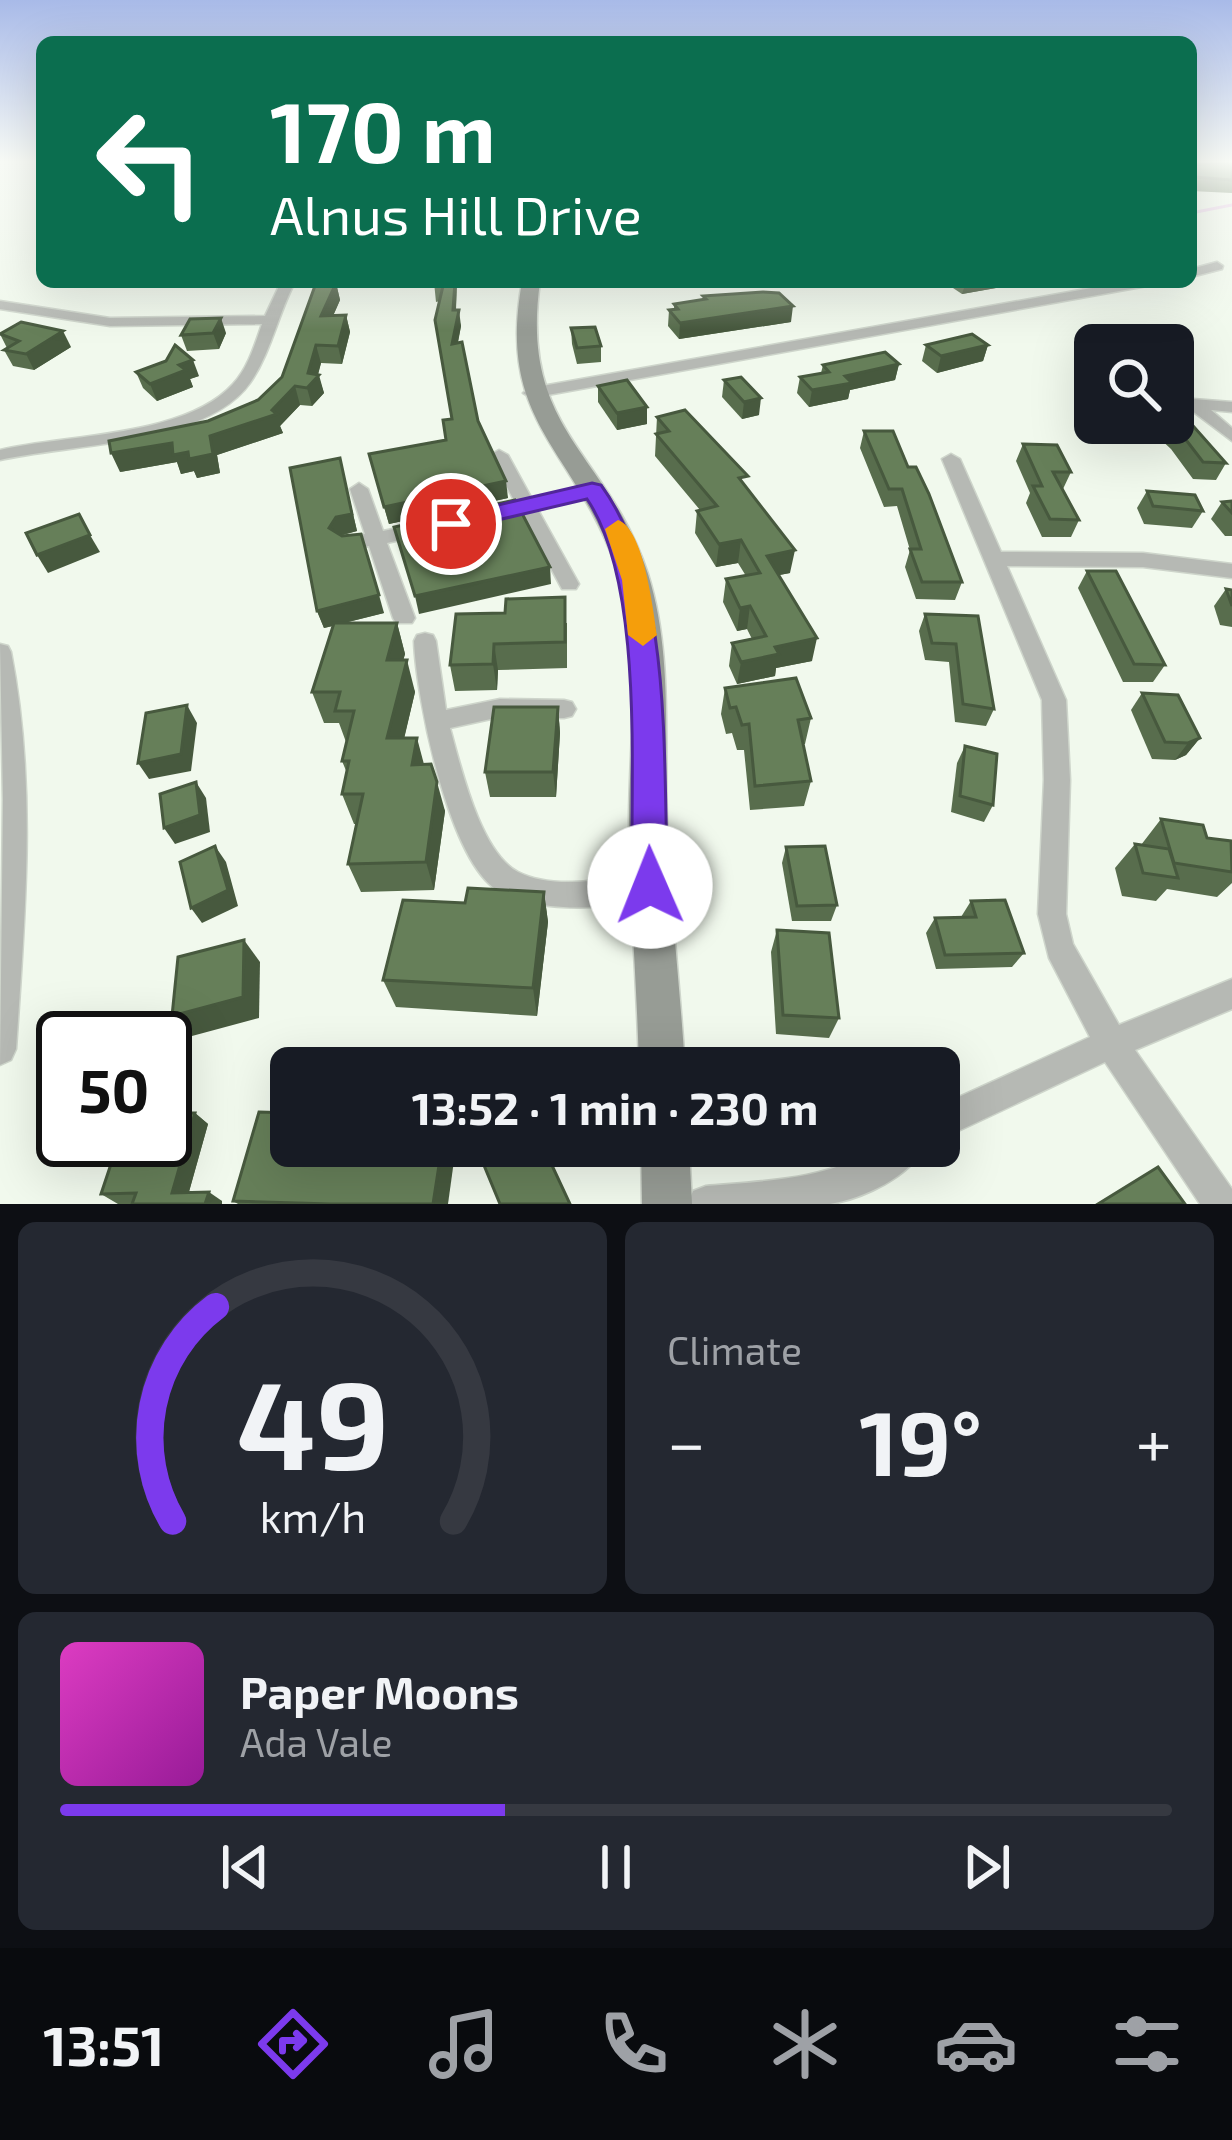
<!DOCTYPE html>
<html lang="en">
<head>
<meta charset="utf-8">
<style>
  :root { --surface:#171b24; --page:#242831; --text:#f1f3f6; --muted:#9ea1a6; --line:#363941; --accent:#7c3aed }
  body { margin:0; font-family:"Exo 2",sans-serif; background:var(--page); color:var(--text); height:100vh; display:flex; flex-direction:column; font-size:45px; white-space:nowrap }
  * { box-sizing:border-box; margin:0 }
  p { font-size:39px; color:var(--muted) }
  .icon { flex:none; width:66px; height:66px; fill:none; stroke:currentColor; stroke-width:2; stroke-linecap:round; stroke-linejoin:round }
  .map { position:relative; height:1204px; overflow:hidden }
  .side { display:flex; flex-direction:column; gap:18px; padding:18px; background:#0d0f14; flex:1 }
  .side>* { flex:none }
  .guide { position:absolute; left:36px; top:36px; width:1161px; height:252px; border-radius:18px; box-shadow:0 12px 48px #0002; background:#0b6e4f; color:#fff; overflow:hidden }
  .tools { position:absolute; left:1074px; top:324px; display:grid; gap:24px }
  .tools a { display:grid; place-items:center; width:120px; height:120px; border-radius:18px; background:var(--surface); box-shadow:0 12px 48px #0002; font-size:60px }
  .speed { position:absolute; left:36px; top:1011px; display:flex; gap:24px; font-size:60px; font-weight:700; text-align:center }
  .speed>* { display:grid; place-content:center; width:156px; height:156px; border-radius:50%; background:var(--surface); box-shadow:0 12px 48px #0002; line-height:1 }
  .speed .limit { border:6px solid #111; border-radius:18px; background:#fff; color:#111 }
  .pin { position:absolute; display:grid; place-items:center; width:102px; height:102px; color:#fff; margin:-51px; border:6px solid #fff; border-radius:50%; box-shadow:0 3px 12px #0007 }
  .me { position:absolute; width:132px; margin:-66px; rotate:359deg; stroke-linejoin:round; filter:drop-shadow(0 0 9px #0008) }
  .turn { display:flex; align-items:center; gap:42px; height:252px; padding:0 36px; font-size:54px }
  .turn .icon { width:156px; height:156px; stroke-width:2.5 }
  .turn b { display:block; font-size:84px; line-height:102px }
  .big { font-size:90px; font-weight:700; line-height:1.1 }
  .side .card { flex:1; display:flex; flex-direction:column; justify-content:center; gap:18px; min-width:0; padding:0 42px; border-radius:18px; background:var(--page) }
  .side .dial { align-items:center; gap:0 }
  .dial svg { height:312px; overflow:visible; fill:none; stroke:var(--line); stroke-width:7; stroke-linecap:round; text-anchor:middle }
  .dial text { fill:var(--text); stroke:none }
  .song { display:flex; align-items:center; gap:36px }
  .cover { width:144px; height:144px; border-radius:18px; background:linear-gradient(135deg,hsl(310 70% 55%),hsl(300 70% 35%)) }
  .played { height:12px; border-radius:6px; background:linear-gradient(90deg,var(--accent) 40%,var(--line) 40%) }
  .keys { display:flex; justify-content:space-around; direction:ltr }
  .heat { display:flex; justify-content:space-between; align-items:center; font-size:66px; direction:ltr }
  .side .tiles { flex:1; display:grid; gap:18px; grid-template-columns:1fr 1fr }
  .card:last-child { grid-column:span 2 }
  .trip { position:absolute; left:270px; top:1047px; width:690px; height:120px; border-radius:18px; background:var(--surface); box-shadow:0 12px 48px #0002; font-weight:700; line-height:120px; text-align:center }
  .menu { display:flex; height:192px; justify-content:space-around; align-items:center; background:#090b0e; color:var(--muted) }
  .menu .icon { width:84px; height:84px }
  .menu .on { color:var(--accent) }
  .menu b { font-size:54px; color:var(--text) }
  .map>svg:first-child { display:block }
  .lines { fill:none; stroke-linecap:round; stroke-linejoin:round }
  .stream { stroke:#e8c4e9; stroke-width:3 }
  .street-casing { stroke:#ced5cb; stroke-width:3 }
  .secondary-casing { stroke:#ced5cb; stroke-width:3 }
  .street { fill:#b6b9b4; fill-rule:evenodd }
  .secondary { fill:#979c95; fill-rule:evenodd }
  .wall { fill:#586d4d }
  .shaded-wall { fill:#47593e }
  .building { fill:#667f59; stroke:#47593e; stroke-width:3 }
  .route { fill:#7c3aed; stroke:#51269a; stroke-width:3 }
  .slow { fill:#f59e0b }
</style>
</head>
<body>
<div class="map">
<svg width="1232" height="1204" viewBox="0 0 1232 1204">
  <rect width="100%" height="100%" fill="#f1f9ed"/>
  <g class="lines">
    <polyline class="stream" points="1191,213 1232,205"/>
    <g class="street-casing">
      <g id="street">
        <polygon points="1217,262 1223,266 1222,269 1191,277 1191,269"/>
        <path d="M281,282H295C278,314 271,353 250,383C207,445 69,444 0,460V450C67,434 185,437 233,384C248,368 255,344 262,324L110,326L0,309V301L110,318L265,316Z"/>
        <polygon points="1125,282 1154,282 1147,286 531,398 523,393 531,388"/>
        <polygon points="1193,399 1232,402 1232,412 1211,410 1232,428 1232,441 1187,407 1187,401"/>
        <polygon points="499,450 508,455 532,499 593,484 602,490 599,494 538,510 579,584 576,589 562,589 522,514 494,521 485,515 487,511 516,504 490,455"/>
        <polygon points="951,454 960,459 1001,552 1143,553 1232,564 1232,578 1143,567 1007,566 1066,700 1070,780 1066,914 1073,944 1119,1025 1232,979 1232,1009 1135,1050 1232,1189 1232,1204 1200,1204 1105,1062 939,1140 939,1106 1090,1037 1049,958 1038,914 1044,780 1042,700 942,459"/>
        <polygon points="359,483 368,489 383,531 423,523 433,529 430,533 387,543 415,618 412,623 396,623 393,618 369,546 349,550 339,544 342,539 365,534 350,489"/>
        <path d="M425,633L433,635L436,641L446,710L500,699L564,700L572,702L576,709L572,716L564,718L500,717L450,728C461,767 480,852 518,872C555,891 611,878 650,873L660,877L664,886L660,895C619,911 535,914 497,890C448,859 416,696 414,641L417,635Z"/>
        <path d="M0,644L8,646L11,652C37,785 25,915 16,1049L11,1060L0,1065L3,800Z"/>
        <path d="M880,1146H924C912,1176 862,1199 830,1204C789,1204 731,1204 688,1204L693,1191L706,1186C764,1181 830,1180 880,1146Z"/>
      </g>
    </g>
    <g class="secondary-casing">
      <g id="secondary">
        <path d="M522,282H540C519,431 608,452 648,574C673,653 664,739 667,821C670,903 680,985 685,1068H639C637,986 630,904 629,821C629,739 644,647 616,567C575,448 496,424 522,282Z"/>
        <polygon points="641,1146 689,1146 692,1204 642,1204"/>
      </g>
    </g>
    <use href="#street" class="street"/>
    <use href="#secondary" class="secondary"/>
  </g>
  <g class="wall">
    <polygon points="1191,161 1202,161 1194,164 1232,161 1232,193 1191,191"/>
    <polygon points="434,282 457,282 456,310 461,326 458,343 478,421 508,498 389,524 369,454 446,440 452,419 440,301 436,302"/>
    <polygon points="944,282 998,282 996,288 962,294"/>
    <polygon points="336,283 340,300 333,316 346,315 350,332 342,364 321,363 318,375 324,393 312,406 300,405 280,426 283,433 217,455 220,473 197,478 194,471 181,474 177,462 120,472 208,421 258,400 282,377"/>
    <polygon points="703,296 791,322 679,339 668,326 669,310 674,309 674,304 703,299"/>
    <polygon points="571,328 601,346 601,362 577,364 572,344"/>
    <polygon points="226,333 219,349 187,351 181,335"/>
    <polygon points="0,334 71,347 34,370 13,366 4,350 7,348"/>
    <polygon points="926,345 988,345 983,361 937,373 922,361"/>
    <polygon points="899,364 895,380 850,390 848,399 809,407 797,393 800,377 821,373 823,365"/>
    <polygon points="136,372 199,376 190,379 193,387 157,401 143,388"/>
    <polygon points="724,380 759,415 742,419 722,397"/>
    <polygon points="598,386 647,407 647,424 617,430 598,402"/>
    <polygon points="657,417 746,487 790,573 779,575 812,661 776,668 775,676 737,684 729,666 732,643 752,639 747,629 737,631 723,602 726,579 746,576 738,563 716,567 695,533 697,511 700,510 655,456"/>
    <polygon points="1143,423 1173,423 1226,463 1216,480 1193,479 1171,449"/>
    <polygon points="864,431 908,467 962,582 955,600 916,599 905,567 910,550 897,506 884,507 860,448"/>
    <polygon points="1023,444 1071,472 1063,489 1079,520 1071,537 1042,537 1026,503 1030,493 1016,461"/>
    <polygon points="340,458 357,531 340,536 384,613 344,623 397,623 405,654 403,660 415,692 404,738 424,764 445,811 434,890 361,892 348,864 356,824 354,824 342,794 347,773 342,761 346,742 339,723 324,723 312,692 333,626 324,628 317,611"/>
    <polygon points="1147,491 1203,511 1192,528 1144,524 1137,508"/>
    <polygon points="1232,501 1232,536 1225,536 1211,519 1222,502"/>
    <polygon points="1087,571 1165,665 1153,682 1123,682 1078,588"/>
    <polygon points="1226,589 1232,590 1232,627 1220,625 1214,606"/>
    <polygon points="456,614 567,623 567,668 498,670 497,690 455,691 450,665"/>
    <polygon points="925,614 978,616 994,709 986,726 955,722 949,662 925,660 919,631"/>
    <polygon points="725,688 811,718 805,744 803,744 811,781 804,806 750,810 744,750 737,750 732,733 726,734 721,714"/>
    <polygon points="1142,693 1200,738 1186,755 1175,760 1152,759 1131,710"/>
    <polygon points="558,707 560,733 556,797 490,797 485,772"/>
    <polygon points="965,746 993,805 984,822 951,812 957,763"/>
    <polygon points="1161,819 1207,838 1232,845 1232,883 1217,897 1167,889 1156,901 1122,896 1115,868 1135,844 1141,845"/>
    <polygon points="786,847 837,905 831,921 792,921 782,863"/>
    <polygon points="544,892 548,922 537,1016 396,1007 383,980 465,903"/>
    <polygon points="971,901 1024,953 1012,967 936,969 926,933 935,918 961,917"/>
    <polygon points="777,930 839,1018 829,1038 776,1034 771,952"/>
    <polygon points="195,1113 208,1124 189,1192 222,1201 222,1204 118,1204 101,1194"/>
    <polygon points="233,1201 448,1204 238,1204"/>
  </g>
  <g class="shaded-wall">
    <polygon points="455,282 457,282 455,326 453,310"/>
    <polygon points="966,282 998,282 996,288 962,294"/>
    <polygon points="336,283 340,300 325,334 321,316"/>
    <polygon points="793,306 791,322 679,339 680,323"/>
    <polygon points="459,310 461,326 454,360 452,344"/>
    <polygon points="346,315 350,332 342,364 338,346"/>
    <polygon points="221,318 226,333 219,349 213,333"/>
    <polygon points="63,331 71,347 34,370 26,354"/>
    <polygon points="316,345 321,363 317,377 319,375 324,393 312,406 307,388 308,373"/>
    <polygon points="988,345 983,361 937,373 941,356"/>
    <polygon points="193,360 199,376 190,379 193,387 157,401 150,384 179,365"/>
    <polygon points="899,364 895,380 850,390 848,399 809,407 812,390 845,376"/>
    <polygon points="295,386 300,405 280,426 283,433 217,455 220,473 197,478 194,471 181,474 177,462 120,472 111,453 272,410"/>
    <polygon points="761,398 759,415 742,419 744,402"/>
    <polygon points="647,407 647,424 617,430 617,413"/>
    <polygon points="340,458 357,531 341,535 335,545 329,528"/>
    <polygon points="506,481 508,498 389,524 384,507"/>
    <polygon points="90,535 100,552 48,573 37,555"/>
    <polygon points="741,540 738,563 716,567 719,544"/>
    <polygon points="795,550 790,573 764,578 767,556"/>
    <polygon points="550,567 551,584 419,614 415,596"/>
    <polygon points="379,595 384,613 324,628 317,611"/>
    <polygon points="750,606 747,629 737,631 740,608"/>
    <polygon points="397,623 405,654 395,691 387,660"/>
    <polygon points="817,638 812,661 776,668 775,676 737,684 741,662 775,647"/>
    <polygon points="494,644 498,670 497,690 493,664"/>
    <polygon points="407,660 415,692 397,769 387,738"/>
    <polygon points="187,705 197,723 191,771 149,779 138,763"/>
    <polygon points="558,707 560,733 556,797 553,772"/>
    <polygon points="417,738 425,768 412,765"/>
    <polygon points="1200,738 1186,755 1175,760 1188,743"/>
    <polygon points="196,782 206,798 210,832 175,844 164,828"/>
    <polygon points="437,782 445,811 434,890 426,862"/>
    <polygon points="215,846 226,862 238,906 202,923 191,908"/>
    <polygon points="544,892 548,922 537,1016 533,988"/>
    <polygon points="244,940 260,962 259,1018 192,1036 172,1016"/>
    <polygon points="195,1113 208,1124 186,1202 172,1193"/>
    <polygon points="442,1146 456,1146 448,1204 433,1204"/>
    <polygon points="209,1192 222,1201 222,1204 205,1204"/>
  </g>
  <g class="building">
    <polygon points="1191,161 1194,161 1194,165 1232,161 1232,180 1195,177 1191,184"/>
    <polygon points="434,282 455,282 453,310 459,310 452,344 462,342 478,421 506,481 384,507 369,454 446,440 443,420 452,419 435,320 443,286 433,286"/>
    <polygon points="316,283 336,283 321,316 346,315 338,346 316,345 308,373 319,375 307,388 295,386 272,410 277,414 210,436 213,454 189,459 188,452 173,455 172,443 111,453 109,441 208,421 258,400 282,377"/>
    <polygon points="763,292 779,293 793,306 680,323 669,310 678,309 674,304 706,299 703,296"/>
    <polygon points="221,318 213,333 181,335 190,319"/>
    <polygon points="21,322 63,331 26,354 4,350 19,341 0,334"/>
    <polygon points="595,327 601,346 577,348 571,328"/>
    <polygon points="972,334 988,345 941,356 926,345"/>
    <polygon points="175,345 193,360 179,365 186,370 150,384 136,372 166,361"/>
    <polygon points="885,352 899,364 845,376 852,383 812,390 800,377 829,372 823,365"/>
    <polygon points="741,377 761,398 744,402 724,380"/>
    <polygon points="627,380 647,407 617,413 598,386"/>
    <polygon points="1173,408 1179,410 1226,463 1203,462 1180,432 1170,423 1173,423"/>
    <polygon points="685,410 748,476 739,478 795,550 767,556 817,638 775,647 779,654 741,662 732,643 766,636 750,606 740,608 726,579 760,573 741,540 719,544 697,511 717,506 656,434 669,431 657,417"/>
    <polygon points="864,431 893,431 908,467 916,467 929,494 962,582 922,582 910,549 921,549 902,489 889,489"/>
    <polygon points="1023,444 1057,445 1071,472 1053,472 1079,520 1050,519 1033,486 1042,486"/>
    <polygon points="340,458 352,514 336,517 329,528 342,536 361,534 379,595 317,611 290,468"/>
    <polygon points="1147,491 1195,495 1203,511 1153,506"/>
    <polygon points="515,500 550,567 415,596 394,527"/>
    <polygon points="1232,501 1232,513 1222,502"/>
    <polygon points="79,514 90,535 37,555 26,533"/>
    <polygon points="1087,571 1116,571 1165,665 1134,664"/>
    <polygon points="1226,589 1232,590 1232,606"/>
    <polygon points="565,597 565,642 494,644 493,664 450,665 456,614 505,613 506,599"/>
    <polygon points="925,614 978,616 994,709 963,704 956,644 932,643"/>
    <polygon points="334,623 397,623 387,660 407,660 387,738 417,738 412,765 431,764 437,782 426,862 348,864 363,794 342,794 349,761 342,761 354,711 335,711 340,692 312,692"/>
    <polygon points="796,678 811,718 798,720 811,781 755,786 749,724 742,725 736,707 730,708 725,688"/>
    <polygon points="1142,693 1178,695 1200,738 1188,743 1165,742"/>
    <polygon points="187,705 181,754 138,763 146,713"/>
    <polygon points="494,707 558,707 553,772 485,772"/>
    <polygon points="965,746 997,754 993,805 960,796"/>
    <polygon points="196,782 200,815 164,828 160,794"/>
    <polygon points="1161,819 1203,825 1207,838 1231,841 1232,872 1174,863"/>
    <polygon points="1135,844 1169,849 1178,878 1143,873"/>
    <polygon points="215,846 228,890 191,908 180,862"/>
    <polygon points="825,846 837,905 797,906 786,847"/>
    <polygon points="468,888 544,892 533,988 383,980 403,900 465,903"/>
    <polygon points="1005,900 1024,953 945,955 935,918 976,917 971,901"/>
    <polygon points="777,930 829,933 839,1018 783,1015"/>
    <polygon points="244,940 243,997 172,1016 178,957"/>
    <polygon points="259,1112 291,1113 291,1146 442,1146 433,1204 331,1204 233,1201"/>
    <polygon points="165,1113 195,1113 172,1193 209,1192 205,1204 132,1204 136,1193 101,1194 119,1140 165,1140"/>
    <polygon points="476,1146 543,1146 570,1204 500,1204"/>
    <polygon points="1158,1167 1185,1204 1098,1204"/>
  </g>
  <linearGradient id="sky" x2="0" y2="1"><stop stop-color="#a8bae8"/><stop offset="0.49" stop-color="#f9fcf7"/><stop offset="1" stop-color="#f9fcf7" stop-opacity="0"/></linearGradient>
  <rect width="1232" height="330" fill="url(#sky)"/>
  <path class="route" d="M592,483L601,485C675,587 662,762 668,886L663,898L650,903L637,898L632,886C630,780 645,585 587,499L451,531L439,524L451,516Z"/>
  <path class="slow" d="M618,520C644,529 653,609 657,635L643,646L628,635L622,580L605,529Z"/>
</svg>
<div class="tools">
<a><svg class="icon" aria-label="search" viewBox="0 0 24 24"><circle cx="10" cy="10" r="6"/><path d="M15 15l6 6"/></svg></a>
</div>
<div class="speed"><div class="limit">50</div></div>
<div class="pin" style="left:451px;top:524px;background:#d93025"><svg class="icon" aria-label="arrive" viewBox="0 0 24 24"><path d="M6 21V4h12l-3 4 3 4H6"/></svg></div>
<svg class="me" style="left:650px;top:886px" viewBox="-20 -20 40 40"><circle r="19" fill="#fff"/><path d="M0-13L10 11 0 6-10 11z" fill="#7c3aed"/></svg>
<div class="trip">13:52 · 1 min · 230 m</div>
<div class="guide">
<div class="turn"><svg class="icon" aria-label="left" viewBox="0 0 24 24"><path d="M17 20v-9H6M10 6l-5 5 5 5"/></svg><div><b>170 m</b>Alnus Hill Drive</div></div>
</div>
</div>
<section class="side">
<div class="tiles">
<div class="card dial"><svg viewBox="0 0 100 80">
<path d="M14 69A42 42 0 1 1 86 69"/>
<path d="M14 69A42 42 0 0 1 25 14" stroke="#7c3aed"/>
<text x="50" y="56" font-size="32" font-weight="700">49</text>
<text x="50" y="72" font-size="11">km/h</text>
</svg></div>
<div class="card"><p>Climate</p>
<div class="heat"><a>−</a><b class="big">19°</b><a>+</a></div>
</div>
<div class="card">
<div class="song"><i class="cover"></i><div><b>Paper Moons</b><p>Ada Vale</p></div></div>
<div class="played"></div>
<div class="keys"><svg class="icon" aria-label="previous" viewBox="0 0 24 24"><path d="M18 5L8 12l10 7zM5 5v14"/></svg><svg class="icon" aria-label="pause" viewBox="0 0 24 24"><path d="M8 5v14M16 5v14"/></svg><svg class="icon" aria-label="next" viewBox="0 0 24 24"><path d="M6 5l10 7-10 7zM19 5v14"/></svg></div>
</div>
</div>
</section>
<nav class="menu">
<b>13:51</b>
<svg class="icon on" aria-label="directions" viewBox="0 0 24 24"><path d="M12 3l9 9-9 9-9-9zM9 14v-3h6M13 9l2 2-2 2"/></svg>
<svg class="icon" aria-label="music" viewBox="0 0 24 24"><path d="M9 18V5l10-2v13"/><circle cx="6" cy="18" r="3"/><circle cx="16" cy="16" r="3"/></svg>
<svg class="icon" aria-label="phone" viewBox="0 0 24 24"><path d="M5 4h4l2 5-3 2q2 4 5 5l2-3 5 2v4C11 20 4 13 5 4z"/></svg>
<svg class="icon" aria-label="climate" viewBox="0 0 24 24"><path d="M12 3v18M4 7l16 10M4 17L20 7"/></svg>
<svg class="icon" aria-label="car" viewBox="0 0 24 24"><path d="M5 17H2v-5l4-1 3-4h7l3 4 3 1v5h-3M9 17h6M6 11h13"/><circle cx="7" cy="17" r="2"/><circle cx="17" cy="17" r="2"/></svg>
<svg class="icon" aria-label="filters" viewBox="0 0 24 24"><path d="M4 7h16M4 17h16"/><circle cx="9" cy="7" r="2"/><circle cx="15" cy="17" r="2"/></svg>
</nav>
</body>
</html>
